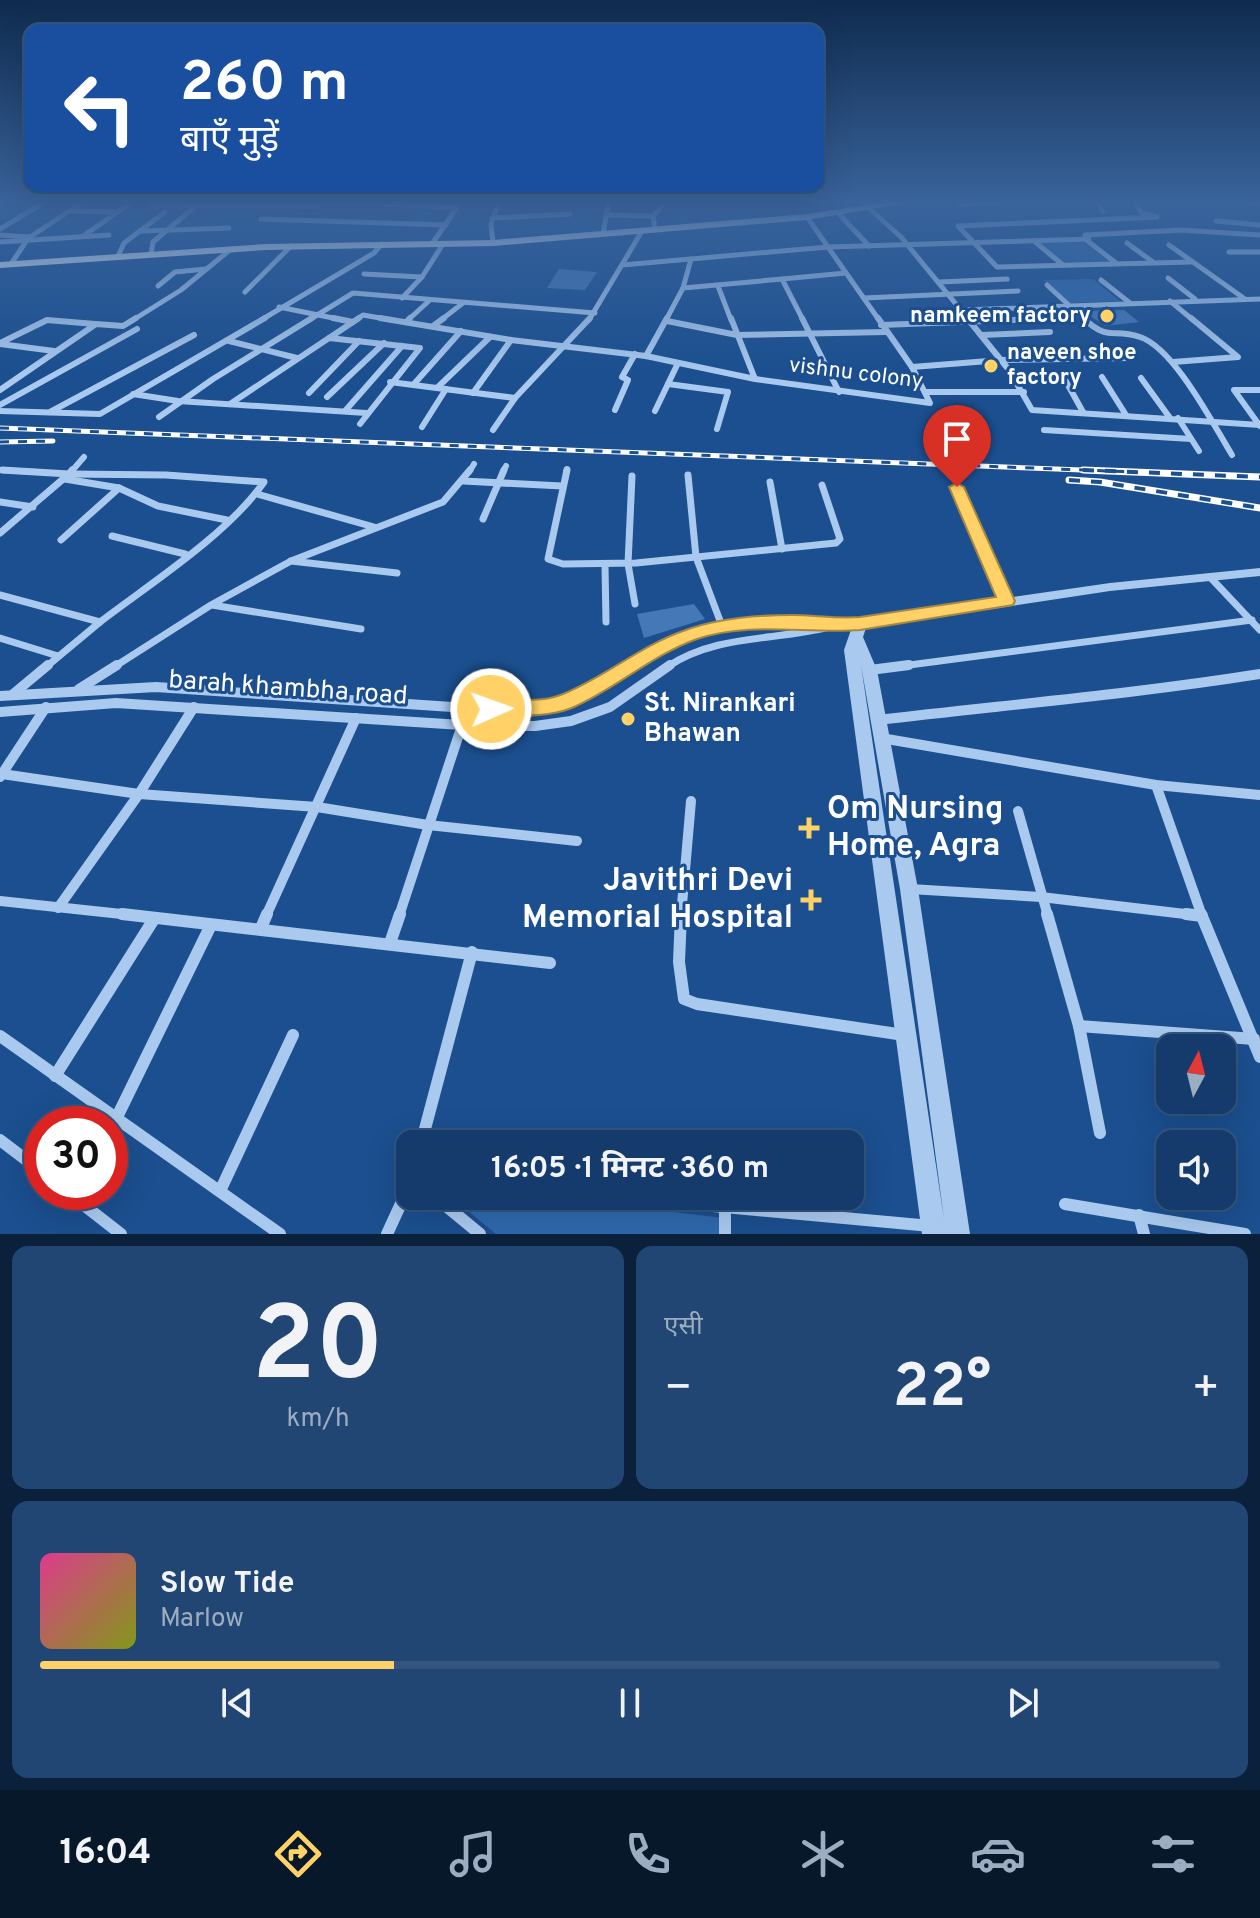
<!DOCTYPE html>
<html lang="hi">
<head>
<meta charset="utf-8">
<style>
  :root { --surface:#143b6b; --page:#214673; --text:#f1f3f6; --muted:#9dadc1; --line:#33557e; --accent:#ffd166 }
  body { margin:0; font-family:Overpass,"Noto Sans Devanagari",sans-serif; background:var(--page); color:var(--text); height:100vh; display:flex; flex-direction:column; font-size:30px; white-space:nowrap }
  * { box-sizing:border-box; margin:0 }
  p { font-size:26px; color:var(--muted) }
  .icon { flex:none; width:44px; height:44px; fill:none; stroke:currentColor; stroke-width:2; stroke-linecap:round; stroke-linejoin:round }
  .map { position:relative; height:1234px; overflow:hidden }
  .side { display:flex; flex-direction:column; gap:12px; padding:12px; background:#0b203b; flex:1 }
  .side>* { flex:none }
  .top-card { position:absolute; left:24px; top:24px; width:800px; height:168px; border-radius:16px; box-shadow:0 8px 32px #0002,0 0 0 2px var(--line); background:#1a4fa0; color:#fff; overflow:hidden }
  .needle { width:52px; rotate:7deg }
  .buttons { position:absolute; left:1156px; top:1034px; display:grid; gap:16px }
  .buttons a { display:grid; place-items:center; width:80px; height:80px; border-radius:16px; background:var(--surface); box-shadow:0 8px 32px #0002,0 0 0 2px var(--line); font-size:40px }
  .speed { position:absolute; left:24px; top:1106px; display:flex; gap:16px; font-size:40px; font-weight:700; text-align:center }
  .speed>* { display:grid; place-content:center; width:104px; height:104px; border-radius:50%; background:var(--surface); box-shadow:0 8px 32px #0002,0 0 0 2px var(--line); line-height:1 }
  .speed .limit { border:12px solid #d22; background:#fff; color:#111 }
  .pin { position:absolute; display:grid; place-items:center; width:68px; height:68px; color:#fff; margin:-82px -34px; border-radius:50% 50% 50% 0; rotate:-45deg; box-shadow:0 0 8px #0007 }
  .pin .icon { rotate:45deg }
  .me { position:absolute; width:88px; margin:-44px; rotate:88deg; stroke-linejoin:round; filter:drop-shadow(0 0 6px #0008) }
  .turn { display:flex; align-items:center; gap:28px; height:168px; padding:0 24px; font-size:36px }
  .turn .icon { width:104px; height:104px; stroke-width:2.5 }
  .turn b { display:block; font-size:56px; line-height:68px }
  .big { font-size:60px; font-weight:700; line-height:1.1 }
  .side .card { flex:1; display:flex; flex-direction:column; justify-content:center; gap:12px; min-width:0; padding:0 28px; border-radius:16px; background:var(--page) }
  .side .dial { align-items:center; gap:0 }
  .dial b { font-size:104px; line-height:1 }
  .song { display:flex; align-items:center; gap:24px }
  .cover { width:96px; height:96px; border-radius:12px; background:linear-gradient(135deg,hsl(330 70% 55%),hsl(70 70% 35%)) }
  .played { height:8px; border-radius:4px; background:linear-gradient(90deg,var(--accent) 30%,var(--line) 30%) }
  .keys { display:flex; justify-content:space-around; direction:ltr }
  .heat { display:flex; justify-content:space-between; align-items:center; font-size:44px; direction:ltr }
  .side .tiles { flex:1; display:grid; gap:12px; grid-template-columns:1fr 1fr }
  .card:last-child { grid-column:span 2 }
  .trip { position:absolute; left:396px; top:1130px; width:468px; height:80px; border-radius:16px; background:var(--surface); box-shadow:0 8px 32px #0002,0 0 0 2px var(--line); font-weight:700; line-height:80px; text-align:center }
  .menu { display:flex; height:128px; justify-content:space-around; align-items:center; background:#08182b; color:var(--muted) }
  .menu .icon { width:56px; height:56px }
  .menu .current { color:var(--accent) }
  .menu b { font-size:36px; color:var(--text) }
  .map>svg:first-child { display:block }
  .green { fill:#2e69ad }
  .building { fill:#4478b7 }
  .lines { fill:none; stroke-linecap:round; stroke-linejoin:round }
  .minor-far4 { stroke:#a9c9ee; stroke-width:5 }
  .minor-far3 { stroke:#a9c9ee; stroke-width:6 }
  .minor-far2 { stroke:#a9c9ee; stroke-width:7 }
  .minor-far1 { stroke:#a9c9ee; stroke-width:10 }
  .minor { stroke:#a9c9ee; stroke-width:12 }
  .tertiary { fill:#a9c9ee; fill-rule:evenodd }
  .primary { fill:#f0f6ff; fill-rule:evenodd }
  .rail-far1-casing { stroke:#fff; stroke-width:5 }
  .rail-casing { stroke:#fff; stroke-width:7 }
  .rail-far1 { stroke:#1b4f8f; stroke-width:3; stroke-dasharray:9; stroke-linecap:butt }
  .rail { stroke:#1b4f8f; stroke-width:4; stroke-dasharray:11; stroke-linecap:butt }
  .route { fill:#ffd166; stroke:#a68842; stroke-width:2 }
  .poi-dot { fill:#ffd166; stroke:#1b4f8f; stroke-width:3 }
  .labels { text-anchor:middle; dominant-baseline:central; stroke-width:6; stroke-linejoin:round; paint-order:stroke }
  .far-poi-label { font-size:22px; font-weight:bold; fill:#fff; stroke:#1b4f8f; text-anchor:end }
  .far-street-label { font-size:22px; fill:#fff; stroke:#1b4f8f }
  .street-label { font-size:26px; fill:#fff; stroke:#1b4f8f }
  .poi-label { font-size:26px; font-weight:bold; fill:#fff; stroke:#1b4f8f; text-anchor:start }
  .near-poi-label { font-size:32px; font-weight:bold; fill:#fff; stroke:#1b4f8f; text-anchor:start }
</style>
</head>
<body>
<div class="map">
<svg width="1260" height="1234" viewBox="0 0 1260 1234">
  <rect width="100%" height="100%" fill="#1b4f8f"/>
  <g class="green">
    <polygon points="1080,240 1110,262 1056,263 1032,243"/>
    <polygon points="1093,279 1120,301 1069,303 1043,280"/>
    <polygon points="450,1196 536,1196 724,1218 723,1234 496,1234"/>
  </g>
  <g class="building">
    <polygon points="559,269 597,272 585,290 547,288"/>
    <polygon points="1124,310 1139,322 1105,326 1083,311"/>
    <polygon points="694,604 705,619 644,638 637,614"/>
  </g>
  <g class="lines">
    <g class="minor-far4">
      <polyline points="860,200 901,237 969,320"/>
      <polyline points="1096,200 1103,211"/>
      <polyline points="1133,200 1141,212 1157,217 958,226 997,267 1191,262"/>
      <polyline points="0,203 4,200"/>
      <polyline points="152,205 317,206 325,202 457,207"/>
      <polyline points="961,205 1014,200"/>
      <polyline points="71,211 117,212"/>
      <polyline points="839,214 869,246"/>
      <polyline points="607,215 653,216"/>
      <polyline points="807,217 879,320"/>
      <polyline points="492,218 570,214"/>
      <polyline points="261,219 446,225"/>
      <polyline points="1216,221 1260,225"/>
      <polyline points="0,229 48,200"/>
      <polyline points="655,230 653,216 662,206"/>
      <polyline points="140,231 229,228"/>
      <polyline points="603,234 609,200"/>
      <polyline points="0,235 30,237 86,200"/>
      <polyline points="83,236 135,200"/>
      <polyline points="1085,239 1116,263"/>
      <polyline points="1034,241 1063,265"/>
      <polyline points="0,242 109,235"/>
      <polyline points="493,243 491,224 499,202"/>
      <polyline points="1127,243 1153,262"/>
      <polyline points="432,244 462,200"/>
      <polyline points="1169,245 1245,299"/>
      <polyline points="1229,252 1260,252"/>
      <polyline points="151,254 153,242 198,204"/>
      <polyline points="118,256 124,243 165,212"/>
      <polyline points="11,264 29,237"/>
      <polyline points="622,265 828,247 1089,239 1085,235 1181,230 1260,235"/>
      <polyline points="364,274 422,277 443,244"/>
      <polyline points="1168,278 1195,299"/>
      <polyline points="1101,280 1130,303"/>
      <polyline points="940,282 1007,279"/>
      <polyline points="1047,285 1085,320"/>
      <polyline points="158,286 175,272 206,269"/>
      <polyline points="718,286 731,320"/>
      <polyline points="683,288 782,279"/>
      <polyline points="245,292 291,246"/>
      <polyline points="402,298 422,277"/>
      <polyline points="864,298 1018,291"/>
      <polyline points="1170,301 1193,320"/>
      <polyline points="279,307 343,320"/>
      <polyline points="961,310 1260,299"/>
      <polyline points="133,320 181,290 231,249"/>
      <polyline points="261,320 374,253 382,244"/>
      <polyline points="309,320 353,293 595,313"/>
      <polyline points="356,320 363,315 392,320"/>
      <polyline points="408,320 430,300"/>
      <polyline points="441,320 463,303"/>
      <polyline points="589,320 642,231"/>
      <polyline points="666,320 683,288 691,259"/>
      <polyline points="803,320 782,279 846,273"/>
      <polyline points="1015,320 1038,319"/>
    </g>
    <g class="minor-far3">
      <polyline points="333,318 353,322"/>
      <polyline points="380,318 511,340 646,356 755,379 930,403 912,367 878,318"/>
      <polyline points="731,318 755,379"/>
      <polyline points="802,318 839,392"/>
      <polyline points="967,318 1009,370 1032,410 1260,425"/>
      <path d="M1083,318C1109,342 1112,328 1140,337C1174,348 1213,424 1232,455"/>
      <polyline points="667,321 737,335 886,332"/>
      <polyline points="406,322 410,318"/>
      <polyline points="881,325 1038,319"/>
      <polyline points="433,326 444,318"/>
      <polyline points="982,335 1050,332"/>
      <polyline points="329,338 359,318"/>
      <polyline points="229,341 297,358"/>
      <polyline points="0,343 47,320 95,324"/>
      <polyline points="0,344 54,351"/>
      <polyline points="646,356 667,318"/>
      <polyline points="1173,362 1238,357 1191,318"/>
      <polyline points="912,367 1001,360 1130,358"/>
      <polyline points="1063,376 1083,412"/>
      <polyline points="1102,377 1126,415"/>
      <polyline points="1141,378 1170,418"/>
      <polyline points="390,382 515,398"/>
      <polyline points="414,384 461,331"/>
      <polyline points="668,384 728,392 717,429"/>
      <polyline points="438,387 490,337"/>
      <polyline points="0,390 96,324 123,326 136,318"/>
      <polyline points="1260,390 1234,390 1260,426"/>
      <polyline points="927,392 1024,392"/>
      <polyline points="309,393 359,341"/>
      <polyline points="473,393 511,340"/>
      <polyline points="133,394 178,401 366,413"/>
      <polyline points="327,397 384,343"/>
      <polyline points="230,404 329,338 420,348 360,424"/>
      <polyline points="0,405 137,329"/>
      <polyline points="615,410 628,380 622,377 635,354"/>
      <polyline points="0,411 100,414 265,318"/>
      <polyline points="345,411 402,346"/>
      <polyline points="655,411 678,363"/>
      <polyline points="50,412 194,335"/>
      <polyline points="159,417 213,379 312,318"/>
      <polyline points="1178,418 1199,451"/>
      <polyline points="422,427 446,389"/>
      <polyline points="493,430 515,398 590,318"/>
      <polyline points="1044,430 1191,439"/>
      <polyline points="0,470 37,472"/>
      <polyline points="71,472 84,457"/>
      <polyline points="469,472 474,464"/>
      <polyline points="503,472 506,466"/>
      <polyline points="566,472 567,469"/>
    </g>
    <g class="minor-far2">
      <polyline points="567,470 548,559 563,564 636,563 836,543 840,539 822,485"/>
      <path d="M69,474L166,475L264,482C228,534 151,583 100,622"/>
      <polyline points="69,474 72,470"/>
      <polyline points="688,475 696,557 722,626"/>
      <polyline points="632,476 628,564 635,604"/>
      <polyline points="65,479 119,488 158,506 227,520"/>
      <polyline points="463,481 562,486"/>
      <polyline points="770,482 782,549"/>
      <polyline points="957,487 1006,601"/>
      <polyline points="257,494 374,527"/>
      <polyline points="0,502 33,507"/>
      <polyline points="483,519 504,470"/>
      <polyline points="0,533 69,474 2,470"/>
      <polyline points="112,536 185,554"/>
      <polyline points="61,540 119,488"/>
      <polyline points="291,561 397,573"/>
      <polyline points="605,566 606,622"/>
      <polyline points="1210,577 1260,630"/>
      <polyline points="0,595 100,622 46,667"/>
      <polyline points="212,605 361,629"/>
      <polyline points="0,638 58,656"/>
      <polyline points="114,667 211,605 291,561 443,502 470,470"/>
      <path d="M626,667C682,635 727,622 792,621C815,621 837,625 860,624"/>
      <path d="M667,667C716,634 774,641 829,627"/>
      <polyline points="894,667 1252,620"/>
    </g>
    <g class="minor-far1">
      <polyline points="870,670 909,665"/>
      <polyline points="79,689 117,665"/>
      <polyline points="12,695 48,665"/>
      <polyline points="0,696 156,687 452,707 533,708 567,701 630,665"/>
      <polyline points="0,712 116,703 462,725 535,726 571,721 610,707 670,665"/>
      <path d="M878,720C1005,705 1134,694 1260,674"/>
      <polyline points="881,738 1156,785 1260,795"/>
      <polyline points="2,774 139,794 317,807 428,825 577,841"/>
      <polyline points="0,777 46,707"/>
      <polyline points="1156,785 1202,916"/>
      <polyline points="1018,811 1048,916"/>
      <polyline points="910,889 1041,897 1202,916"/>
      <polyline points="0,901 140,916"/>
      <polyline points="58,908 139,794 194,707"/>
      <polyline points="266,916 356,718"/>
      <polyline points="399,916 462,725"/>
      <polyline points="681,916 691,801"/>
    </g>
    <g class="minor">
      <polyline points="122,914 550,963"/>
      <polyline points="681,914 679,962 684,999 697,1004 904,1035"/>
      <polyline points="1047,914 1079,1026 1100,1133"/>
      <polyline points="1186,914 1202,916"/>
      <polyline points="1201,914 1260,1057"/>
      <polyline points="261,928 267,914"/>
      <polyline points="390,943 400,914"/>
      <polyline points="1079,1026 1254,1039"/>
      <polyline points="0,1036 280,1234"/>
      <polyline points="55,1076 154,919"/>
      <polyline points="116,1119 211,925"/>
      <polyline points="0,1140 42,1172"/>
      <polyline points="421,1144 472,952"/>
      <polyline points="221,1189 293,1035"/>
      <polyline points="67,1192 121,1234"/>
      <polyline points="434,1196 480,1234"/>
      <polyline points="605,1196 931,1226"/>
      <polyline points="1065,1204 1245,1234"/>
      <polyline points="725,1207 725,1234"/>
      <polyline points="1139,1215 1144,1234"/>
      <polyline points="387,1234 410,1184"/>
    </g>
    <path class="tertiary" d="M1260,568V576L1110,591L866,628L863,637L877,670L918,889L970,1234H922L844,650L853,624L860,619L1110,583ZM861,665L900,889L944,1219Z"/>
    <g class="primary">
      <polygon points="899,200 924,200 807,220 493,246 266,250 0,268 0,262 266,244 493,240 807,214"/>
      <polygon points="1229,200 1260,200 1260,205"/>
    </g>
    <g class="rail-far1-casing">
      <g id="rail-far1">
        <polyline points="0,428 1135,472"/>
        <polyline points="0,442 53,441"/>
      </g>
    </g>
    <g class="rail-casing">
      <g id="rail">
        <polyline points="1083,470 1260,477"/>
        <polyline points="1069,480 1100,482 1260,508"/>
      </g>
    </g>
    <use href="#rail-far1" class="rail-far1"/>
    <use href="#rail" class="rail"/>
  </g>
  <linearGradient id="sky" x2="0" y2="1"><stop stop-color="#0f2b4f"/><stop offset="0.54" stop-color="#39639b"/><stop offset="1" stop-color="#39639b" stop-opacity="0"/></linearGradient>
  <rect width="1260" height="373" fill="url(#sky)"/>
  <path class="route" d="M957,483L964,487L1015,601L1013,605L860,630C805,634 750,621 697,639C652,655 617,688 574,707C556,715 533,716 514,716C504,717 494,718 484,715L481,709L484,704C509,696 538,705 563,694C605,677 640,646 683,631C717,618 756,615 792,615C815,615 837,619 860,617L996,597L949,487Z"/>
  <g class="poi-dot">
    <circle cx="1107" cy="316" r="8"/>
    <circle cx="991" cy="366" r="8"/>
    <circle cx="628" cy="719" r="8"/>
    <path d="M805 816h8v8h8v8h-8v8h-8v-8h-8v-8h8z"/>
    <path d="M807 888h8v8h8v8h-8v8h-8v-8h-8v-8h8z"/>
  </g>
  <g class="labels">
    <g class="far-poi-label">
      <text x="1091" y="316">namkeem factory</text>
      <text x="1007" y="353" text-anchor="start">naveen shoe<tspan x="1007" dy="25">factory</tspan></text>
    </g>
    <g class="far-street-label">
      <text transform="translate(856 374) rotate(7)">vishnu colony</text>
    </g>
    <g class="street-label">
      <text transform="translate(288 689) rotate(4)">barah khambha road</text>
    </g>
    <g class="poi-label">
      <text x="644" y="704">St. Nirankari<tspan x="644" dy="30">Bhawan</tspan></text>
    </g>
    <g class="near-poi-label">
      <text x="827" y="810">Om Nursing<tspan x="827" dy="37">Home, Agra</tspan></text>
      <text x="793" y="882" text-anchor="end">Javithri Devi<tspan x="793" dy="37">Memorial Hospital</tspan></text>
    </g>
  </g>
</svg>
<div class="buttons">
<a><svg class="needle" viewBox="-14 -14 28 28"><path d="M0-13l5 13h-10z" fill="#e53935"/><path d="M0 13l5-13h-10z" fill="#9dadc1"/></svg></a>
<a><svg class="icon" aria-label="sound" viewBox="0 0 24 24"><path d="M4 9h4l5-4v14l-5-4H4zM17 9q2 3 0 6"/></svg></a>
</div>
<div class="speed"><div class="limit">30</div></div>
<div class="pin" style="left:957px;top:487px;background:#d93025"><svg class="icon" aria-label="arrive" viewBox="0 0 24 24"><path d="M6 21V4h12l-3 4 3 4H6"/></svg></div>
<svg class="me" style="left:491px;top:709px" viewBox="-20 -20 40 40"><circle r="17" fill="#ffd166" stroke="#fff" stroke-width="3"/><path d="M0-11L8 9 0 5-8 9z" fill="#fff"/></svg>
<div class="trip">16:05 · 1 मिनट · 360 m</div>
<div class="top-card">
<div class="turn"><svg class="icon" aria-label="left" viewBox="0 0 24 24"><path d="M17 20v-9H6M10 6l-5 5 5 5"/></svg><div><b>260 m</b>बाएँ मुड़ें</div></div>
</div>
</div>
<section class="side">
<div class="tiles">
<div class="card dial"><b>20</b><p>km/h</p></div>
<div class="card"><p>एसी</p>
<div class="heat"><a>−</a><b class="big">22°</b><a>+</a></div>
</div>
<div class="card">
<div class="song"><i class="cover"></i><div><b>Slow Tide</b><p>Marlow</p></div></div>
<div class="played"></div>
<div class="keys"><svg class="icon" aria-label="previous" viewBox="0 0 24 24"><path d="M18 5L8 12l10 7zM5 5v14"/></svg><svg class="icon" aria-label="pause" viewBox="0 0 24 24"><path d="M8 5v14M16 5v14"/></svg><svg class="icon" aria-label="next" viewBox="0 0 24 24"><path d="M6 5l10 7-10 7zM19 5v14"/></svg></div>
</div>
</div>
</section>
<nav class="menu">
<b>16:04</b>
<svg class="icon current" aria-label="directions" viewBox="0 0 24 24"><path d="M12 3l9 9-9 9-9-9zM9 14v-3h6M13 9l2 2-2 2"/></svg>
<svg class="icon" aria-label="music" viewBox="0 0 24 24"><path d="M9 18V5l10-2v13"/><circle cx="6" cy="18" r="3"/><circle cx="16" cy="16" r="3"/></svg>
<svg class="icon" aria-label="phone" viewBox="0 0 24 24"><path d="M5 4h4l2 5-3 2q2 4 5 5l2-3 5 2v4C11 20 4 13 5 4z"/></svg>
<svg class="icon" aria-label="climate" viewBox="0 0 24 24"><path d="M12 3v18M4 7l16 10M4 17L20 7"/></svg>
<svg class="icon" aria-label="car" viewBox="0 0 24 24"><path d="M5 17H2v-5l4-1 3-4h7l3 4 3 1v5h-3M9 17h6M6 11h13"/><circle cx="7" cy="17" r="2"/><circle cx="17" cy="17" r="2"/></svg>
<svg class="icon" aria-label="filters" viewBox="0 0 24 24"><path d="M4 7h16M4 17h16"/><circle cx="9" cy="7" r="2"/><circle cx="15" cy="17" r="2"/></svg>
</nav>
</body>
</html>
